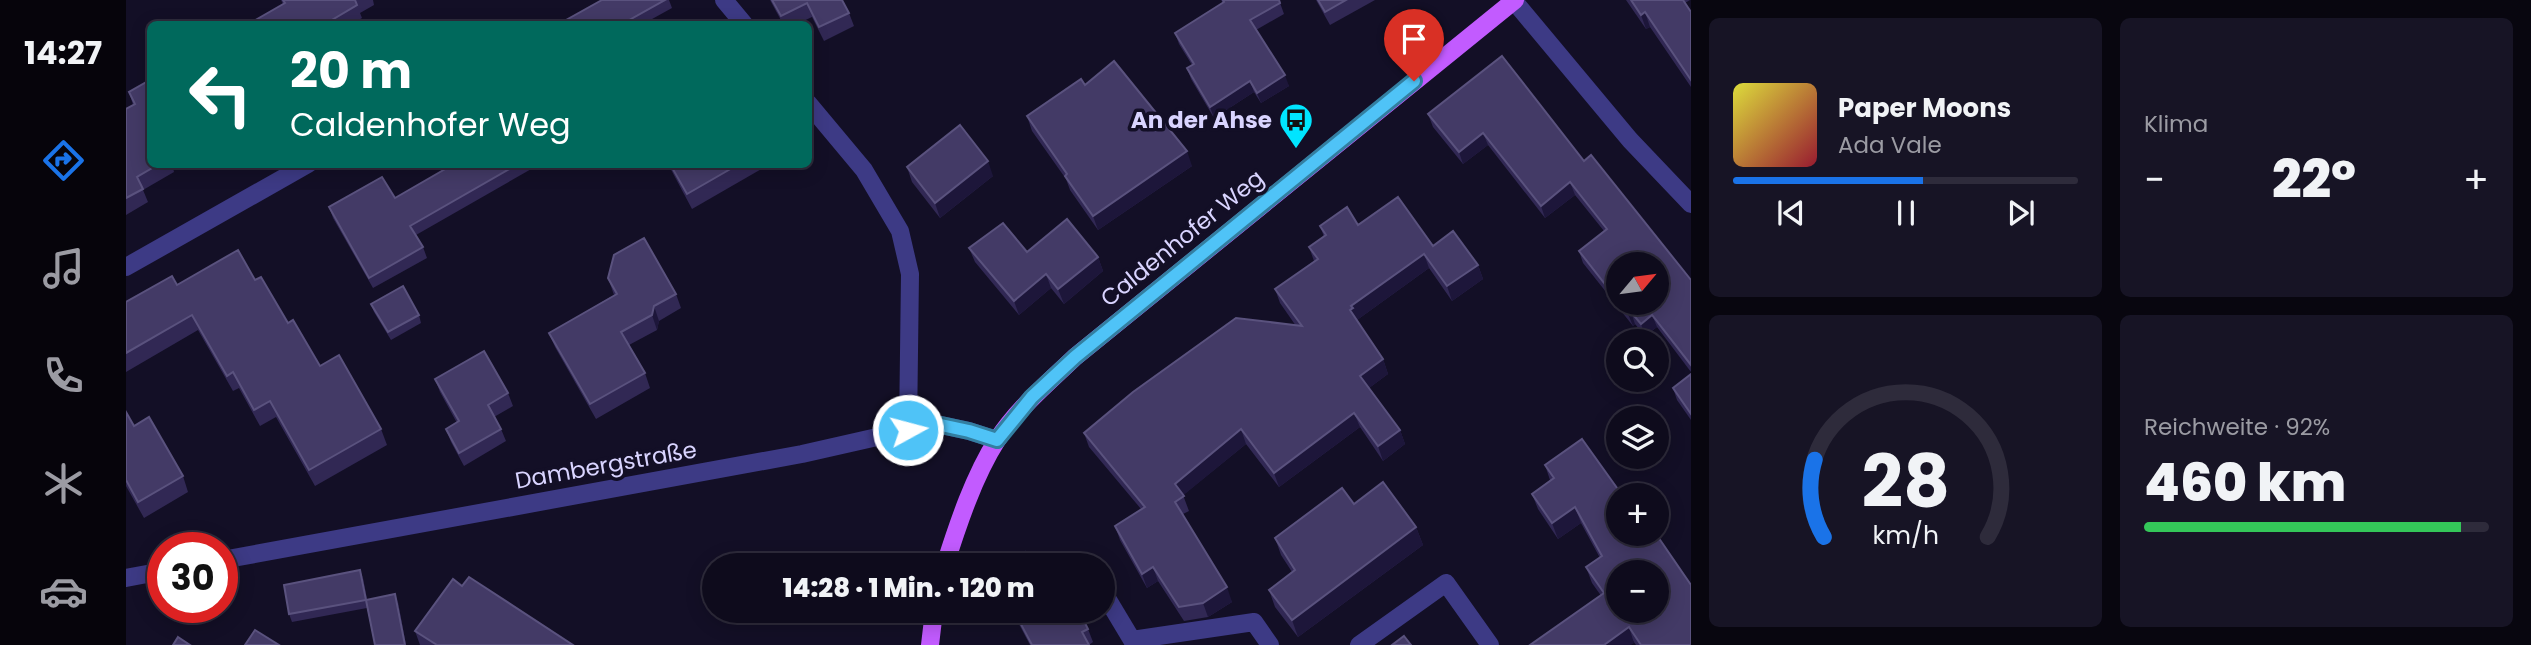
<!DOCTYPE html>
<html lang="de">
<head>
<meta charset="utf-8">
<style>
  :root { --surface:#0e0b1c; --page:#171425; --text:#f1f3f6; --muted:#9b9ba3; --line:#2e2b3b; --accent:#1a73e8 }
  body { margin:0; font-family:Poppins,sans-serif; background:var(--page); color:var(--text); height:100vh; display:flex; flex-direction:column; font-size:26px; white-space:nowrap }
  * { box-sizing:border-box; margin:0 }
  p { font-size:23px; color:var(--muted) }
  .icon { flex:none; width:38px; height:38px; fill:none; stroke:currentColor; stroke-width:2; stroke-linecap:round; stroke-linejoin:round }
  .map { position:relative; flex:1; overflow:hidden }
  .sheet { display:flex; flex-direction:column; gap:18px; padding:18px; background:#08060f; width:840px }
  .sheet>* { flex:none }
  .banner { position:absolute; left:21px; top:21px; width:665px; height:147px; border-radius:10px; box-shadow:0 4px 18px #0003,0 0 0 2px var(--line); background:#00695c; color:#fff; overflow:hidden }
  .needle { width:46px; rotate:61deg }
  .fabs { position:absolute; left:1480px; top:252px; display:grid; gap:14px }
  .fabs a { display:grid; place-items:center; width:63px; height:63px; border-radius:50%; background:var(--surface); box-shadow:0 4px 18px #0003,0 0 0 2px var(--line); font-size:35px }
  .speed { position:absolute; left:21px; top:532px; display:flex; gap:14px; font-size:35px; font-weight:700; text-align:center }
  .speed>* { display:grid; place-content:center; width:91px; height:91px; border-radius:50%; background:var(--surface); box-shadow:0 4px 18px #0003,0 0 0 2px var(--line); line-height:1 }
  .speed .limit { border:10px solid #d22; background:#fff; color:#111 }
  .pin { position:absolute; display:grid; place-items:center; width:60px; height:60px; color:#fff; margin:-72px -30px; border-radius:50% 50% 50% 0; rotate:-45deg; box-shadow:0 0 7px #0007 }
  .pin .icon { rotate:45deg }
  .me { position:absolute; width:77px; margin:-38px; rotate:83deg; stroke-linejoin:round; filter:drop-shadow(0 0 5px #0008) }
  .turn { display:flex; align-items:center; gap:24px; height:147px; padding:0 28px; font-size:32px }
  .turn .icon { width:91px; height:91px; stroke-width:2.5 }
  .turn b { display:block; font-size:49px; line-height:60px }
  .big { font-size:52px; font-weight:800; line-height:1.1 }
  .sheet .card { flex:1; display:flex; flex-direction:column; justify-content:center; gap:10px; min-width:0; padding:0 24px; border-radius:10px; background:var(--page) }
  .sheet .dial { align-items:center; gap:0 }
  .dial svg { height:182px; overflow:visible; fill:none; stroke:var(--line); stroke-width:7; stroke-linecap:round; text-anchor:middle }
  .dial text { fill:var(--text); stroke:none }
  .song { display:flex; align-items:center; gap:21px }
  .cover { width:84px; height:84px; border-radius:10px; background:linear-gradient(135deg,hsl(60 70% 55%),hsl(350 70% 35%)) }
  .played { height:7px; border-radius:4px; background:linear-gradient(90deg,var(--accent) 55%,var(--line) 55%) }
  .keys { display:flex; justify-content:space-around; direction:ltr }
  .heat { display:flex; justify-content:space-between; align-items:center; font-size:38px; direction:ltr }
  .charge { height:10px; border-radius:5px; background:linear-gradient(90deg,#34c759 92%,var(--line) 0) }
  .sheet .tiles { flex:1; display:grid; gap:18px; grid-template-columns:repeat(2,1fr) }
  .trip { position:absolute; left:576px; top:553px; width:413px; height:70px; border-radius:35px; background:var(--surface); box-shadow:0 4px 18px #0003,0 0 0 2px var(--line); font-weight:800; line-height:70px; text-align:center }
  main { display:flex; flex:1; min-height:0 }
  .tab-bar { display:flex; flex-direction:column; width:126px; justify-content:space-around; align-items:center; background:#06040b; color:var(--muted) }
  .tab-bar .icon { width:49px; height:49px }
  .tab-bar .current { color:var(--accent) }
  .tab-bar b { font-size:32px; color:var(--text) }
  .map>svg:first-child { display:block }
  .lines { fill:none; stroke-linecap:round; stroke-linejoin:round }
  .minor { stroke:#3d3a85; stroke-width:18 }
  .major { stroke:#c25bff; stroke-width:18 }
  .wall { fill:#312854; fill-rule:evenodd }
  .shaded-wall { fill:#1d163a }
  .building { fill:#433a66; stroke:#5a527e; stroke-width:2; fill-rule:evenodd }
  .route-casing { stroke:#337fa1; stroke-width:18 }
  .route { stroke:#4fc3f7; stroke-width:12 }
  .labels { text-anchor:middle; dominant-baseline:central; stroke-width:7; stroke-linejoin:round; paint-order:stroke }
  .poi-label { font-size:23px; font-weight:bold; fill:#d9d4ff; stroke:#130f26; text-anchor:end }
  .street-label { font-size:23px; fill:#d9d4ff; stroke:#130f26 }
</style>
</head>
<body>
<main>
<nav class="tab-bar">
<b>14:27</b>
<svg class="icon current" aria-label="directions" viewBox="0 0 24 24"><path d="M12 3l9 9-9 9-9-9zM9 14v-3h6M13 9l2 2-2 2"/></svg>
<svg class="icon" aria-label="music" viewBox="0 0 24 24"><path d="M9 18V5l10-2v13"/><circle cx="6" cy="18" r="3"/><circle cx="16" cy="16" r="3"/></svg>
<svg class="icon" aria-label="phone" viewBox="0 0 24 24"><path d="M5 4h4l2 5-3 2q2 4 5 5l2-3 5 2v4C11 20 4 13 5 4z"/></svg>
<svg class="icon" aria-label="climate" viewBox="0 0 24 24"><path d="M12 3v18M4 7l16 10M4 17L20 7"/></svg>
<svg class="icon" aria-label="car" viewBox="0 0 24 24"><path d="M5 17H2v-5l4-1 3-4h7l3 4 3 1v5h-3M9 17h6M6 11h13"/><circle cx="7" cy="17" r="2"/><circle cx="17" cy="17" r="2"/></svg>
</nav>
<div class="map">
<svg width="1565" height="645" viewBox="0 0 1565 645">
  <rect width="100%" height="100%" fill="#130f26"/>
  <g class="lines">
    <g class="minor">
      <polyline points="598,0 618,24"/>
      <polyline points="1388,1 1504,140 1565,204"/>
      <polyline points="682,103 738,170 774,231 784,274 782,430"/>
      <polyline points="0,267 182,164"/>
      <polyline points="96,560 676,454 782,430 815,425 843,431 871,440"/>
      <polyline points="0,578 37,571"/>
      <polyline points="976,590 1006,640 1128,622 1144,645"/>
      <polyline points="1233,645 1320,583 1364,645"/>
    </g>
    <g class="major">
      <path d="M819,565C832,524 848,476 871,440C892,408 922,383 949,357L1389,0"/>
      <polyline points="804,645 808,611"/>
    </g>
  </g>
  <g class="wall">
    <polygon points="155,0 247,0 248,5 234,13 236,18 226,24 127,24 157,4"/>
    <polygon points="476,0 543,0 546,8 517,24 433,24"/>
    <polygon points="644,0 716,0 723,13 728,26 698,41 686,17 671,24 657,24"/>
    <polygon points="1095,0 1153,0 1158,14 1130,30 1163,86 1135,103 1128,92 1088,118 1065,79 1061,68 1066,65 1053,44 1049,33 1097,3"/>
    <polygon points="1190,0 1249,0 1204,25"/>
    <polygon points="1500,0 1564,0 1559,3 1565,12 1565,87 1524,27 1520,29"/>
    <polygon points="24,80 24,164 46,164 48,172 17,190 22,202 0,215 0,109 7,105 3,92"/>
    <polygon points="959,85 1066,166 972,230 944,190 940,179 906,131 901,116"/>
    <path d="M1302,114L1458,161L1565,280V372L1531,327L1519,336L1509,324L1507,326L1457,263L1453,251L1478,231L1449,195L1419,218L1362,145L1337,164L1307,127ZM1493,264L1531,303H1493Z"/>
    <polygon points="328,164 414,164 290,235 297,247 301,258 247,288 207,218 203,207 269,198"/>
    <polygon points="542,164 644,164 566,209"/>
    <polygon points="781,167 867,176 814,218 786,182"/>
    <polygon points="1232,225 1307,246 1352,265 1357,279 1326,301 1303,268 1231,320 1257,359 1262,374 1243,388 1274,430 1279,444 1257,461 1234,427 1153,487 1120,444 1057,495 1063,511 1057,514 1106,602 1082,617 1058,621 1032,581 1021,588 994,540 989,526 1015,509 963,447 958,433 1170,326 1154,303 1149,289 1188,261 1183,247 1198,237 1194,226"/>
    <polygon points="843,248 972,257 977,271 938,304 925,288 893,315 849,262"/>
    <polygon points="482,278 550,294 555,308 533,321 531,330 503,345 519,373 524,388 470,419 429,347 423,333 488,295"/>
    <polygon points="129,280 194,366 255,429 261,445 189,486 150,417 134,426 113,388 107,391 72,330 0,372 0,302 51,285"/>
    <polygon points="245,304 293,315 295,323 265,340 248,312"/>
    <polygon points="1565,374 1565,420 1551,400 1547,388"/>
    <polygon points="309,379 382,393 387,406 368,417 375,429 380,441 338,466 325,442 320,429 331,423 314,392"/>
    <polygon points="0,412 8,426 57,476 62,492 18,518 0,486"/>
    <polygon points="1419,465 1565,645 1510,645 1466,583 1460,567 1474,558 1455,523 1432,539 1412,509 1406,494 1424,480"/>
    <polygon points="1228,504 1290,527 1297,545 1172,637 1149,607 1143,590 1166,572 1155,555 1149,538"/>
    <polygon points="234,570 237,578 241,599 272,602 280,645 249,645 241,608 166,622 163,614"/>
    <polygon points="336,586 447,645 294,645 289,631"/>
    <polygon points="886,611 953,611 962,629 967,642 963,645 904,645"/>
  </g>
  <g class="shaded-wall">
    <polygon points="1519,12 1524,27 1520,29 1515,15"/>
    <polygon points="1159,75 1163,86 1135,103 1131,93"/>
    <polygon points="1124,81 1128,92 1088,118 1084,107"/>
    <polygon points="1357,133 1362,145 1337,164 1333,152"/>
    <polygon points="1061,151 1066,166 972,230 967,216"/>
    <polygon points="862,161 867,176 814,218 809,203"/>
    <polygon points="1444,182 1449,195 1419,218 1415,206"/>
    <polygon points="1298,254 1303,268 1231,320 1232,323 1224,310 1225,306"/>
    <polygon points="972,257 977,271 938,304 932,289"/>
    <polygon points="1352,265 1357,279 1326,301 1321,286"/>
    <polygon points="920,274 925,288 893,315 888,301"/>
    <polygon points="528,306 533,321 531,330 526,315"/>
    <polygon points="1505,312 1509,324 1507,326 1502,314"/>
    <polygon points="1526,315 1531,327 1519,336 1515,324"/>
    <polygon points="1257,359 1262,374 1239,391 1234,376"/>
    <polygon points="1228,413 1234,427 1153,487 1148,473"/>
    <polygon points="1115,429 1120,444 1054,498 1049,484"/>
    <polygon points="1274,430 1279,444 1257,461 1252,446"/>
    <polygon points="1449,507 1455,523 1432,539 1426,523"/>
    <polygon points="1290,527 1297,545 1172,637 1166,620"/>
    <polygon points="1027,567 1032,581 1021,588 1016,574"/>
    <polygon points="234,570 237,578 242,608 240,600"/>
    <polygon points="1101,587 1106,602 1082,617 1077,603"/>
    <polygon points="269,594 272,602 280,645 279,645"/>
    <polygon points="1503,627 1508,643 1505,645 1478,645"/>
  </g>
  <g class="building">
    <polygon points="157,0 229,0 231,5 199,24 127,24 126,22 159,3"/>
    <polygon points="476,0 539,0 496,24 433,24"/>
    <polygon points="646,0 716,0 723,13 693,27 681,3 655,16"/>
    <polygon points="1097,0 1153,0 1154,3 1124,20 1159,75 1131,93 1124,81 1084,107 1061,68 1068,64 1049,33 1098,2"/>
    <polygon points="1192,0 1220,0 1199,12"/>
    <polygon points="1505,0 1557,0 1565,12 1565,80 1519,12 1515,15"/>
    <polygon points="1376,56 1458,161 1465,155 1565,280 1565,365 1526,315 1515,324 1505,312 1502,314 1493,303 1531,303 1531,264 1493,264 1493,302 1453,251 1481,229 1444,182 1415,206 1357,133 1333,152 1302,114"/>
    <polygon points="988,61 1061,151 967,216 939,176 941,174 901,116 955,79 959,85"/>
    <polygon points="24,80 24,164 33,164 11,177 17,189 0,198 0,109 9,104 3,92"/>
    <polygon points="834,125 862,161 809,203 781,167"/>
    <polygon points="328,164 392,164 284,226 297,247 243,278 203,207 256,177 269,198"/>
    <polygon points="544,164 613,164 561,194"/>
    <polygon points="1272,197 1307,246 1327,231 1352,265 1321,286 1298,254 1225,306 1227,308 1224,310 1257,359 1234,376 1274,430 1252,446 1228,413 1148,473 1115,429 1049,484 1058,496 1049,502 1101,587 1077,603 1053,607 1027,567 1016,574 989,526 1019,507 958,433 1007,392 1110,318 1176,326 1149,289 1192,259 1183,247 1200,235 1194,226 1221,207 1232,225"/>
    <polygon points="941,219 972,257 932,289 920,274 888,301 843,248 877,223 901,252"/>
    <polygon points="518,238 550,294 528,306 526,315 495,332 519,373 464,404 423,333 491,294 482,278 488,255"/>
    <polygon points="112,250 129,280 135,277 162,323 167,320 194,366 213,355 255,429 183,470 144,401 128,410 107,372 101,376 66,315 0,353 0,302 46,276 51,285"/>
    <polygon points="277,286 293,315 262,332 245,304"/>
    <polygon points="358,351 382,393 362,405 375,429 333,453 320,429 333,421 309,379"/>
    <polygon points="1565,374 1565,414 1547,388"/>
    <polygon points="0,412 8,426 23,417 57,476 12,502 0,480"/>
    <path d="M1456,439L1496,495H1493V534H1530L1565,585V645H1515L1503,627L1478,645H1404L1478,593L1460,567L1476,556L1449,507L1426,523L1406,494L1428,478L1419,465ZM1493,572H1531V611H1493Z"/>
    <polygon points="1257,482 1290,527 1166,620 1143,590 1169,570 1149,538 1216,488 1228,504"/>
    <polygon points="899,552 906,565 873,565"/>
    <polygon points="921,561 923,565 913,565"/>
    <polygon points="234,570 240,600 163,614 158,585"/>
    <polygon points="343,577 447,645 311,645 289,631 327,579 336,586"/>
    <polygon points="269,594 279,645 249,645 240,600"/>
    <polygon points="888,611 953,611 962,629 956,632 963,645 906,645"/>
    <polygon points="129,630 153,645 119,645"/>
    <polygon points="1278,636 1285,645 1266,645"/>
    <polygon points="52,637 64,645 47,645"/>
  </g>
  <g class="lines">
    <g class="route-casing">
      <polyline id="route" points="782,430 815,425 843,431 871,440 906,397 949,357 1288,81"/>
    </g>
    <use href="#route" class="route"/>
  </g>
  <defs>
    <g id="bus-pin" transform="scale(1.75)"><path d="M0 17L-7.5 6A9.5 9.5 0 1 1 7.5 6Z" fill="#00e5ff" stroke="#130f26"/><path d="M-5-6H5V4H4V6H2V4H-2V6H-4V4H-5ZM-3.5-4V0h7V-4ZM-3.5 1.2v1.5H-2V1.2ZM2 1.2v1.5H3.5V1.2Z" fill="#111"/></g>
  </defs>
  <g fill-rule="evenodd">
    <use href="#bus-pin" x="1170" y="120"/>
  </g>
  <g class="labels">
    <g class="poi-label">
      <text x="1146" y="120">An der Ahse</text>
    </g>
    <g class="street-label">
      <text transform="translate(1056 238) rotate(-39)">Caldenhofer Weg</text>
      <text transform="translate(480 465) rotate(-10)">Dambergstraße</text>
    </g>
  </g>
</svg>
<div class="fabs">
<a><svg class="needle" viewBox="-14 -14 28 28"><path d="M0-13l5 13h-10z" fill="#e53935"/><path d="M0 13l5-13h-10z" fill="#9b9ba3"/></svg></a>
<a><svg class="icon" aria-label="search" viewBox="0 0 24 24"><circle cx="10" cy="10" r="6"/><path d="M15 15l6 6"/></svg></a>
<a><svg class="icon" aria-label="layers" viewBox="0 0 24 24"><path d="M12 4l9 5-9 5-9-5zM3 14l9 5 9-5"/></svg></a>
<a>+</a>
<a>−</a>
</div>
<div class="speed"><div class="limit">30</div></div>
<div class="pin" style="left:1288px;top:81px;background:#d93025"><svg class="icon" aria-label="arrive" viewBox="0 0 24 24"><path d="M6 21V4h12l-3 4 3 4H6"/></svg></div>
<svg class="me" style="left:782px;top:430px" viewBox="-20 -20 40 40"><circle r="17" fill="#4fc3f7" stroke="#fff" stroke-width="3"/><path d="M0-11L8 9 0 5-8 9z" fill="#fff"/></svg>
<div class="trip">14:28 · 1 Min. · 120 m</div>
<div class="banner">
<div class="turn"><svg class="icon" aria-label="left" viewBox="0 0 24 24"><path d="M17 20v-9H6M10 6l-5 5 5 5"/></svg><div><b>20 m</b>Caldenhofer Weg</div></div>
</div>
</div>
<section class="sheet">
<div class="tiles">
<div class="card">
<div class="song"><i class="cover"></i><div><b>Paper Moons</b><p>Ada Vale</p></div></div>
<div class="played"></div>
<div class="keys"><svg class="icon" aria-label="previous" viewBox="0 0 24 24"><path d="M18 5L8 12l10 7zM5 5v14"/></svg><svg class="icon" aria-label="pause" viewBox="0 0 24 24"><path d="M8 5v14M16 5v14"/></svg><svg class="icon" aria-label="next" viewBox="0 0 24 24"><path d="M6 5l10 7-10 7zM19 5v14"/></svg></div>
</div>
<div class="card"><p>Klima</p>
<div class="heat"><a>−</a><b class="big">22°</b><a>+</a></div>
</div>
<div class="card dial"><svg viewBox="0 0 100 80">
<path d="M14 69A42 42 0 1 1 86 69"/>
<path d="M14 69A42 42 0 0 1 10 35" stroke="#1a73e8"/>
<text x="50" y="56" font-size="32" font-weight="700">28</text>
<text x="50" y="72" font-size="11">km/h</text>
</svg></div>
<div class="card"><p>Reichweite · 92%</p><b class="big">460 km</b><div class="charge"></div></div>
</div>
</section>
</main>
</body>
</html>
